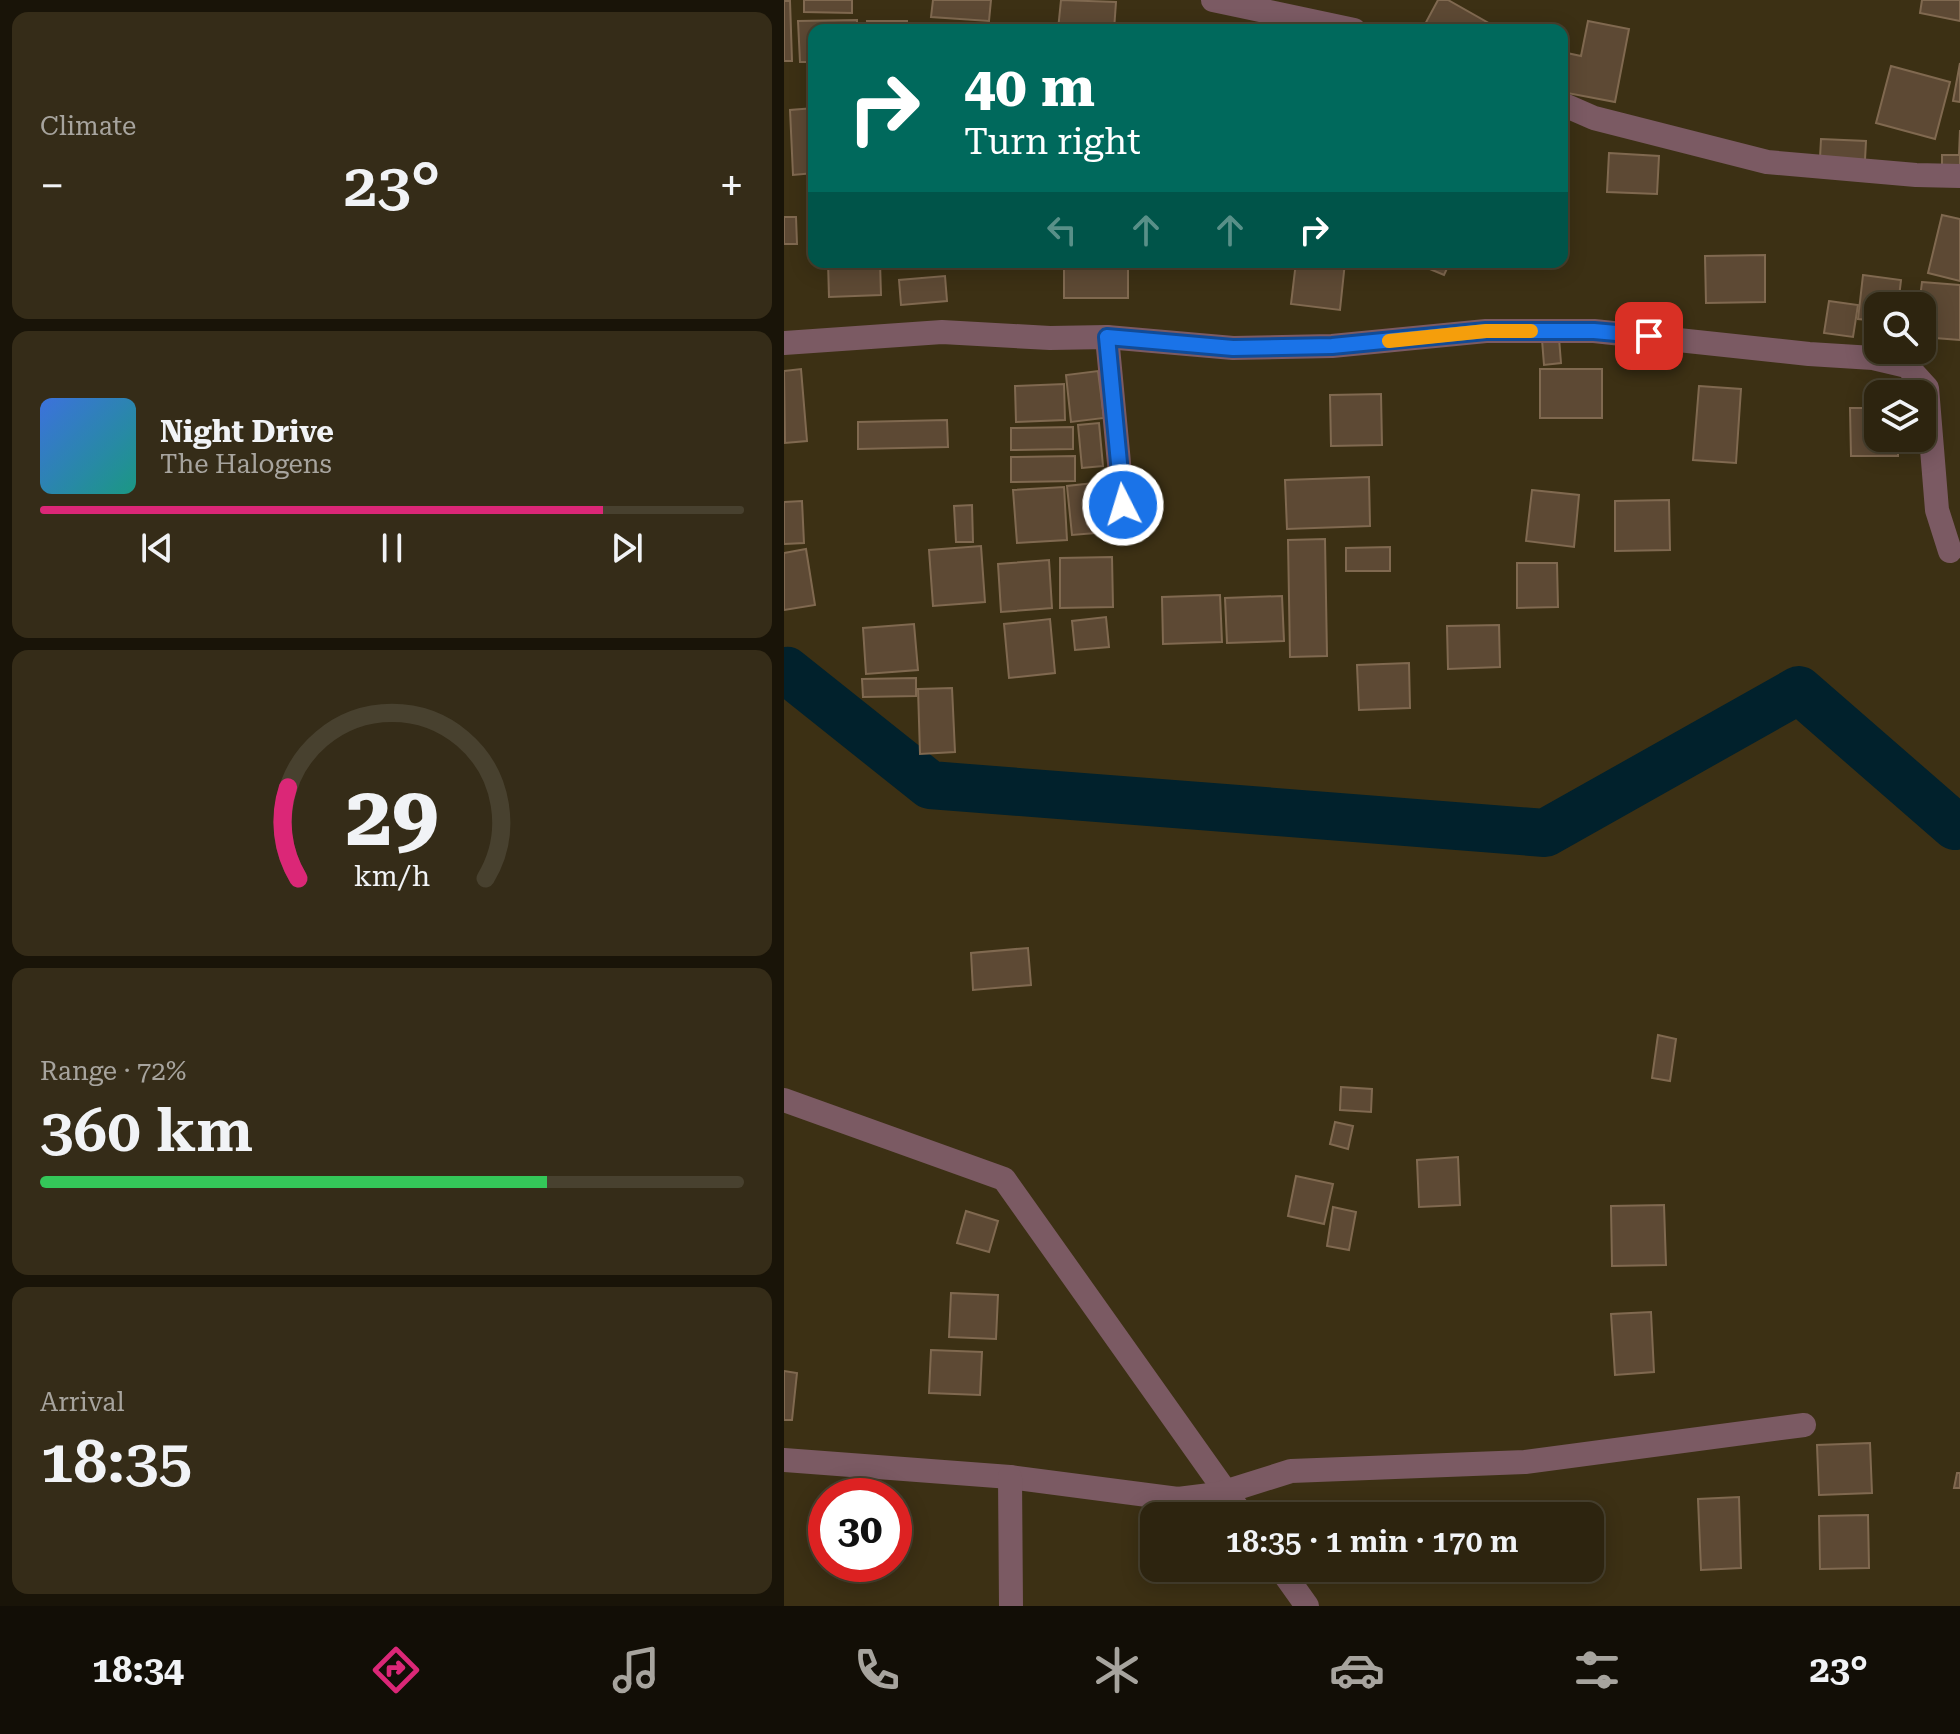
<!DOCTYPE html>
<html lang="en">
<head>
<meta charset="utf-8">
<style>
  :root { --surface:#2d240f; --page:#352c18; --text:#f1f3f6; --muted:#a7a49e; --line:#48412f; --accent:#db2777 }
  body { margin:0; font-family:"Roboto Serif",serif; background:var(--page); color:var(--text); height:100vh; display:flex; flex-direction:column; font-size:30px; white-space:nowrap }
  * { box-sizing:border-box; margin:0 }
  p { font-size:26px; color:var(--muted) }
  .icon { flex:none; width:44px; height:44px; fill:none; stroke:currentColor; stroke-width:2; stroke-linecap:round; stroke-linejoin:round }
  .map { position:relative; flex:1; overflow:hidden }
  .sheet { display:flex; flex-direction:column; gap:12px; padding:12px; background:#191408; width:784px }
  .sheet>* { flex:none }
  .top-card { position:absolute; left:24px; top:24px; width:760px; height:244px; border-radius:16px; box-shadow:0 4px 20px #0003,0 0 0 2px var(--line); background:#00695c; color:#fff; overflow:hidden }
  .buttons { position:absolute; left:1080px; top:292px; display:grid; gap:16px }
  .buttons a { display:grid; place-items:center; width:72px; height:72px; border-radius:16px; background:var(--surface); box-shadow:0 4px 20px #0003,0 0 0 2px var(--line); font-size:40px }
  .speed { position:absolute; left:24px; top:1478px; display:flex; gap:16px; font-size:40px; font-weight:700; text-align:center }
  .speed>* { display:grid; place-content:center; width:104px; height:104px; border-radius:50%; background:var(--surface); box-shadow:0 4px 20px #0003,0 0 0 2px var(--line); line-height:1 }
  .speed .limit { border:12px solid #d22; background:#fff; color:#111 }
  .pin { position:absolute; display:grid; place-items:center; width:68px; height:68px; color:#fff; margin:-34px; border-radius:16px; box-shadow:0 4px 12px #0006 }
  .me { position:absolute; width:88px; margin:-44px; rotate:355deg; stroke-linejoin:round; filter:drop-shadow(0 0 6px #0008) }
  .turn { display:flex; align-items:center; gap:28px; height:168px; padding:0 24px; font-size:36px }
  .turn .icon { width:104px; height:104px; stroke-width:2.5 }
  .turn b { display:block; font-size:56px; line-height:68px }
  .lanes { display:flex; align-items:center; height:76px; padding:0 24px; background:#0003; justify-content:center; gap:40px; direction:ltr }
  .lanes .off { opacity:.35 }
  .big { font-size:60px; font-weight:600; line-height:1.1 }
  .sheet .widget { flex:1; display:flex; flex-direction:column; justify-content:center; gap:12px; min-width:0; padding:0 28px; border-radius:16px; background:var(--page) }
  .sheet .dial { align-items:center; gap:0 }
  .dial svg { height:208px; overflow:visible; fill:none; stroke:var(--line); stroke-width:7; stroke-linecap:round; text-anchor:middle }
  .dial text { fill:var(--text); stroke:none }
  .song { display:flex; align-items:center; gap:24px }
  .cover { width:96px; height:96px; border-radius:12px; background:linear-gradient(135deg,hsl(220 70% 55%),hsl(170 70% 35%)) }
  .played { height:8px; border-radius:4px; background:linear-gradient(90deg,var(--accent) 80%,var(--line) 80%) }
  .keys { display:flex; justify-content:space-around; direction:ltr }
  .heat { display:flex; justify-content:space-between; align-items:center; font-size:44px; direction:ltr }
  .charge { height:12px; border-radius:6px; background:linear-gradient(90deg,#34c759 72%,var(--line) 0) }
  .trip { position:absolute; left:356px; top:1502px; width:464px; height:80px; border-radius:16px; background:var(--surface); box-shadow:0 4px 20px #0003,0 0 0 2px var(--line); font-weight:600; line-height:80px; text-align:center }
  .dock { display:flex; height:128px; justify-content:space-around; align-items:center; background:#120e06; color:var(--muted) }
  .dock .icon { width:56px; height:56px }
  .dock .current { color:var(--accent) }
  .dock b { font-size:36px; color:var(--text) }
  main { display:flex; flex:1; min-height:0 }
  .map>svg:first-child { display:block }
  .lines { fill:none; stroke-linecap:round; stroke-linejoin:round }
  .river { stroke:#01212c; stroke-width:48 }
  .building { fill:#5d4934; stroke:#806950; stroke-width:2 }
  .street { stroke:#7b5a63; stroke-width:24 }
  .route-casing { stroke:#114b97; stroke-width:20 }
  .route { stroke:#1a73e8; stroke-width:14 }
  .slow { stroke:#f59e0b; stroke-width:14 }
</style>
</head>
<body>
<main>
<section class="sheet">
<div class="widget"><p>Climate</p>
<div class="heat"><a>−</a><b class="big">23°</b><a>+</a></div>
</div>
<div class="widget">
<div class="song"><i class="cover"></i><div><b>Night Drive</b><p>The Halogens</p></div></div>
<div class="played"></div>
<div class="keys"><svg class="icon" aria-label="previous" viewBox="0 0 24 24"><path d="M18 5L8 12l10 7zM5 5v14"/></svg><svg class="icon" aria-label="pause" viewBox="0 0 24 24"><path d="M8 5v14M16 5v14"/></svg><svg class="icon" aria-label="next" viewBox="0 0 24 24"><path d="M6 5l10 7-10 7zM19 5v14"/></svg></div>
</div>
<div class="widget dial"><svg viewBox="0 0 100 80">
<path d="M14 69A42 42 0 1 1 86 69"/>
<path d="M14 69A42 42 0 0 1 10 34" stroke="#db2777"/>
<text x="50" y="56" font-size="32" font-weight="700">29</text>
<text x="50" y="72" font-size="11">km/h</text>
</svg></div>
<div class="widget"><p>Range · 72%</p><b class="big">360 km</b><div class="charge"></div></div>
<div class="widget"><p>Arrival</p><b class="big">18:35</b></div>
</section>
<div class="map">
<svg width="1176" height="1606" viewBox="0 0 1176 1606">
  <rect width="100%" height="100%" fill="#3c3014"/>
  <g class="lines">
    <polyline class="river" points="0,672 3,671 146,785 761,833 1015,690 1171,826 1176,823"/>
  </g>
  <g class="building">
    <polygon points="20,0 68,0 68,13 20,12"/>
    <polygon points="149,0 207,0 205,21 147,17"/>
    <polygon points="277,0 332,2 330,30 274,30"/>
    <polygon points="654,0 664,0 708,25 706,30 647,30 640,26"/>
    <polygon points="1138,0 1176,0 1176,21 1136,13"/>
    <polygon points="0,1 6,1 8,61 0,61"/>
    <polygon points="73,20 73,30 30,30 30,62 16,62 14,21"/>
    <polygon points="83,21 123,21 123,30 84,30"/>
    <polygon points="804,21 845,29 831,102 778,92 783,53 797,56"/>
    <polygon points="1176,63 1176,102 1169,101"/>
    <polygon points="1107,66 1166,82 1151,139 1092,123"/>
    <polygon points="30,108 30,173 9,175 6,110"/>
    <polygon points="1176,130 1176,175 1158,175 1158,155 1175,155"/>
    <polygon points="1037,139 1082,141 1081,160 1036,158"/>
    <polygon points="825,153 875,156 873,194 823,192"/>
    <polygon points="1158,215 1176,219 1176,281 1144,273"/>
    <polygon points="0,217 12,217 13,244 0,244"/>
    <polygon points="981,255 981,302 922,303 921,256"/>
    <polygon points="44,262 96,262 97,295 45,297"/>
    <rect x="280" y="262" width="64" height="36"/>
    <polygon points="389,262 430,262 429,268"/>
    <polygon points="512,262 561,262 556,310 507,304"/>
    <polygon points="629,262 666,262 660,275"/>
    <polygon points="1079,275 1117,280 1114,306 1094,306 1094,321 1074,319"/>
    <polygon points="161,276 163,301 117,305 115,280"/>
    <polygon points="1138,282 1176,285 1176,340 1138,337 1138,306 1135,306"/>
    <polygon points="1045,301 1074,305 1069,337 1040,333"/>
    <polygon points="775,338 777,363 760,365 758,340"/>
    <polygon points="17,369 23,441 1,443 0,371"/>
    <rect x="756" y="369" width="62" height="49"/>
    <polygon points="314,371 320,418 287,422 282,375"/>
    <polygon points="280,384 281,420 232,422 231,386"/>
    <polygon points="915,386 957,389 952,463 909,460"/>
    <polygon points="597,394 598,445 547,446 546,395"/>
    <polygon points="1066,408 1094,408 1094,438 1114,438 1114,456 1067,456"/>
    <polygon points="163,420 164,447 74,449 74,422"/>
    <polygon points="315,423 319,466 298,468 294,425"/>
    <polygon points="289,427 289,449 227,450 227,428"/>
    <polygon points="291,456 291,481 227,482 227,457"/>
    <polygon points="585,477 586,526 503,529 501,480"/>
    <polygon points="319,482 324,532 288,535 283,486"/>
    <polygon points="280,487 283,540 233,543 229,490"/>
    <polygon points="748,490 795,495 790,547 742,541"/>
    <polygon points="885,500 886,550 831,551 831,501"/>
    <polygon points="18,501 20,543 0,544 0,502"/>
    <polygon points="188,505 189,542 172,542 170,506"/>
    <polygon points="541,539 543,656 506,657 504,540"/>
    <polygon points="197,546 201,602 149,606 145,550"/>
    <polygon points="606,547 606,571 562,571 562,548"/>
    <polygon points="22,549 31,605 0,610 0,553"/>
    <polygon points="328,557 329,607 276,608 276,558"/>
    <polygon points="265,560 268,608 217,612 214,564"/>
    <polygon points="733,563 773,563 774,607 733,608"/>
    <polygon points="436,595 438,642 379,644 378,597"/>
    <polygon points="498,596 500,641 443,643 441,598"/>
    <polygon points="322,617 325,647 291,650 288,621"/>
    <polygon points="266,619 271,673 225,678 220,624"/>
    <polygon points="130,624 134,670 82,674 79,628"/>
    <polygon points="715,625 716,667 664,669 663,626"/>
    <polygon points="625,663 626,708 575,710 573,665"/>
    <polygon points="132,678 132,696 79,697 78,679"/>
    <polygon points="168,688 171,752 136,754 134,689"/>
    <polygon points="244,948 247,985 189,990 187,953"/>
    <polygon points="874,1035 892,1039 886,1081 868,1078"/>
    <polygon points="557,1087 588,1089 587,1112 556,1110"/>
    <polygon points="551,1122 569,1126 564,1149 546,1144"/>
    <polygon points="674,1157 676,1205 635,1207 633,1160"/>
    <polygon points="512,1176 549,1184 540,1224 504,1216"/>
    <polygon points="880,1205 882,1265 828,1266 827,1206"/>
    <polygon points="549,1207 572,1212 565,1250 543,1246"/>
    <polygon points="182,1211 214,1221 205,1252 173,1243"/>
    <polygon points="167,1293 214,1295 212,1339 165,1337"/>
    <polygon points="867,1312 870,1372 831,1375 827,1314"/>
    <polygon points="147,1350 198,1352 196,1395 145,1393"/>
    <polygon points="0,1371 13,1373 8,1420 0,1420"/>
    <polygon points="1086,1443 1088,1493 1035,1495 1033,1445"/>
    <polygon points="1173,1473 1176,1473 1176,1488 1170,1488"/>
    <polygon points="955,1497 957,1568 917,1570 914,1499"/>
    <polygon points="645,1503 646,1516 599,1516 598,1507"/>
    <polygon points="1084,1515 1085,1568 1036,1569 1035,1516"/>
  </g>
  <g class="lines">
    <g class="street">
      <polyline points="429,0 570,30"/>
      <polyline points="778,104 810,118 983,162 1132,175 1176,176"/>
      <polyline points="323,337 339,505"/>
      <polyline points="0,343 158,332 266,338 323,337 449,348 548,346 702,331 810,331 1025,354 1089,358 1123,366 1143,388 1153,510 1166,551"/>
      <polyline points="0,1100 220,1179 459,1516"/>
      <polyline points="0,1460 226,1477 394,1499 434,1494 507,1471 741,1462 1020,1425"/>
      <polyline points="226,1477 227,1606"/>
      <polyline points="496,1568 523,1606"/>
    </g>
  </g>
  <g class="lines">
    <g class="route-casing">
      <polyline id="route" points="339,505 323,337 449,348 548,346 702,331 810,331 865,336"/>
    </g>
    <use href="#route" class="route"/>
    <polyline class="slow" points="605,341 702,331 747,331"/>
  </g>
</svg>
<div class="buttons">
<a><svg class="icon" aria-label="search" viewBox="0 0 24 24"><circle cx="10" cy="10" r="6"/><path d="M15 15l6 6"/></svg></a>
<a><svg class="icon" aria-label="layers" viewBox="0 0 24 24"><path d="M12 4l9 5-9 5-9-5zM3 14l9 5 9-5"/></svg></a>
</div>
<div class="speed"><div class="limit">30</div></div>
<div class="pin" style="left:865px;top:336px;background:#d93025"><svg class="icon" aria-label="arrive" viewBox="0 0 24 24"><path d="M6 21V4h12l-3 4 3 4H6"/></svg></div>
<svg class="me" style="left:339px;top:505px" viewBox="-20 -20 40 40"><circle r="17" fill="#1a73e8" stroke="#fff" stroke-width="3"/><path d="M0-11L8 9 0 5-8 9z" fill="#fff"/></svg>
<div class="trip">18:35 · 1 min · 170 m</div>
<div class="top-card">
<div class="turn"><svg class="icon" aria-label="right" viewBox="0 0 24 24"><path d="M7 20v-9h11M14 6l5 5-5 5"/></svg><div><b>40 m</b>Turn right</div></div>
<div class="lanes"><svg class="icon off" aria-label="left" viewBox="0 0 24 24"><path d="M17 20v-9H6M10 6l-5 5 5 5"/></svg><svg class="icon off" aria-label="ahead" viewBox="0 0 24 24"><path d="M12 20V5M6 11l6-6 6 6"/></svg><svg class="icon off" aria-label="ahead" viewBox="0 0 24 24"><path d="M12 20V5M6 11l6-6 6 6"/></svg><svg class="icon" aria-label="right" viewBox="0 0 24 24"><path d="M7 20v-9h11M14 6l5 5-5 5"/></svg></div>
</div>
</div>
</main>
<nav class="dock">
<b>18:34</b>
<svg class="icon current" aria-label="directions" viewBox="0 0 24 24"><path d="M12 3l9 9-9 9-9-9zM9 14v-3h6M13 9l2 2-2 2"/></svg>
<svg class="icon" aria-label="music" viewBox="0 0 24 24"><path d="M9 18V5l10-2v13"/><circle cx="6" cy="18" r="3"/><circle cx="16" cy="16" r="3"/></svg>
<svg class="icon" aria-label="phone" viewBox="0 0 24 24"><path d="M5 4h4l2 5-3 2q2 4 5 5l2-3 5 2v4C11 20 4 13 5 4z"/></svg>
<svg class="icon" aria-label="climate" viewBox="0 0 24 24"><path d="M12 3v18M4 7l16 10M4 17L20 7"/></svg>
<svg class="icon" aria-label="car" viewBox="0 0 24 24"><path d="M5 17H2v-5l4-1 3-4h7l3 4 3 1v5h-3M9 17h6M6 11h13"/><circle cx="7" cy="17" r="2"/><circle cx="17" cy="17" r="2"/></svg>
<svg class="icon" aria-label="filters" viewBox="0 0 24 24"><path d="M4 7h16M4 17h16"/><circle cx="9" cy="7" r="2"/><circle cx="15" cy="17" r="2"/></svg>
<b>23°</b>
</nav>
</body>
</html>
